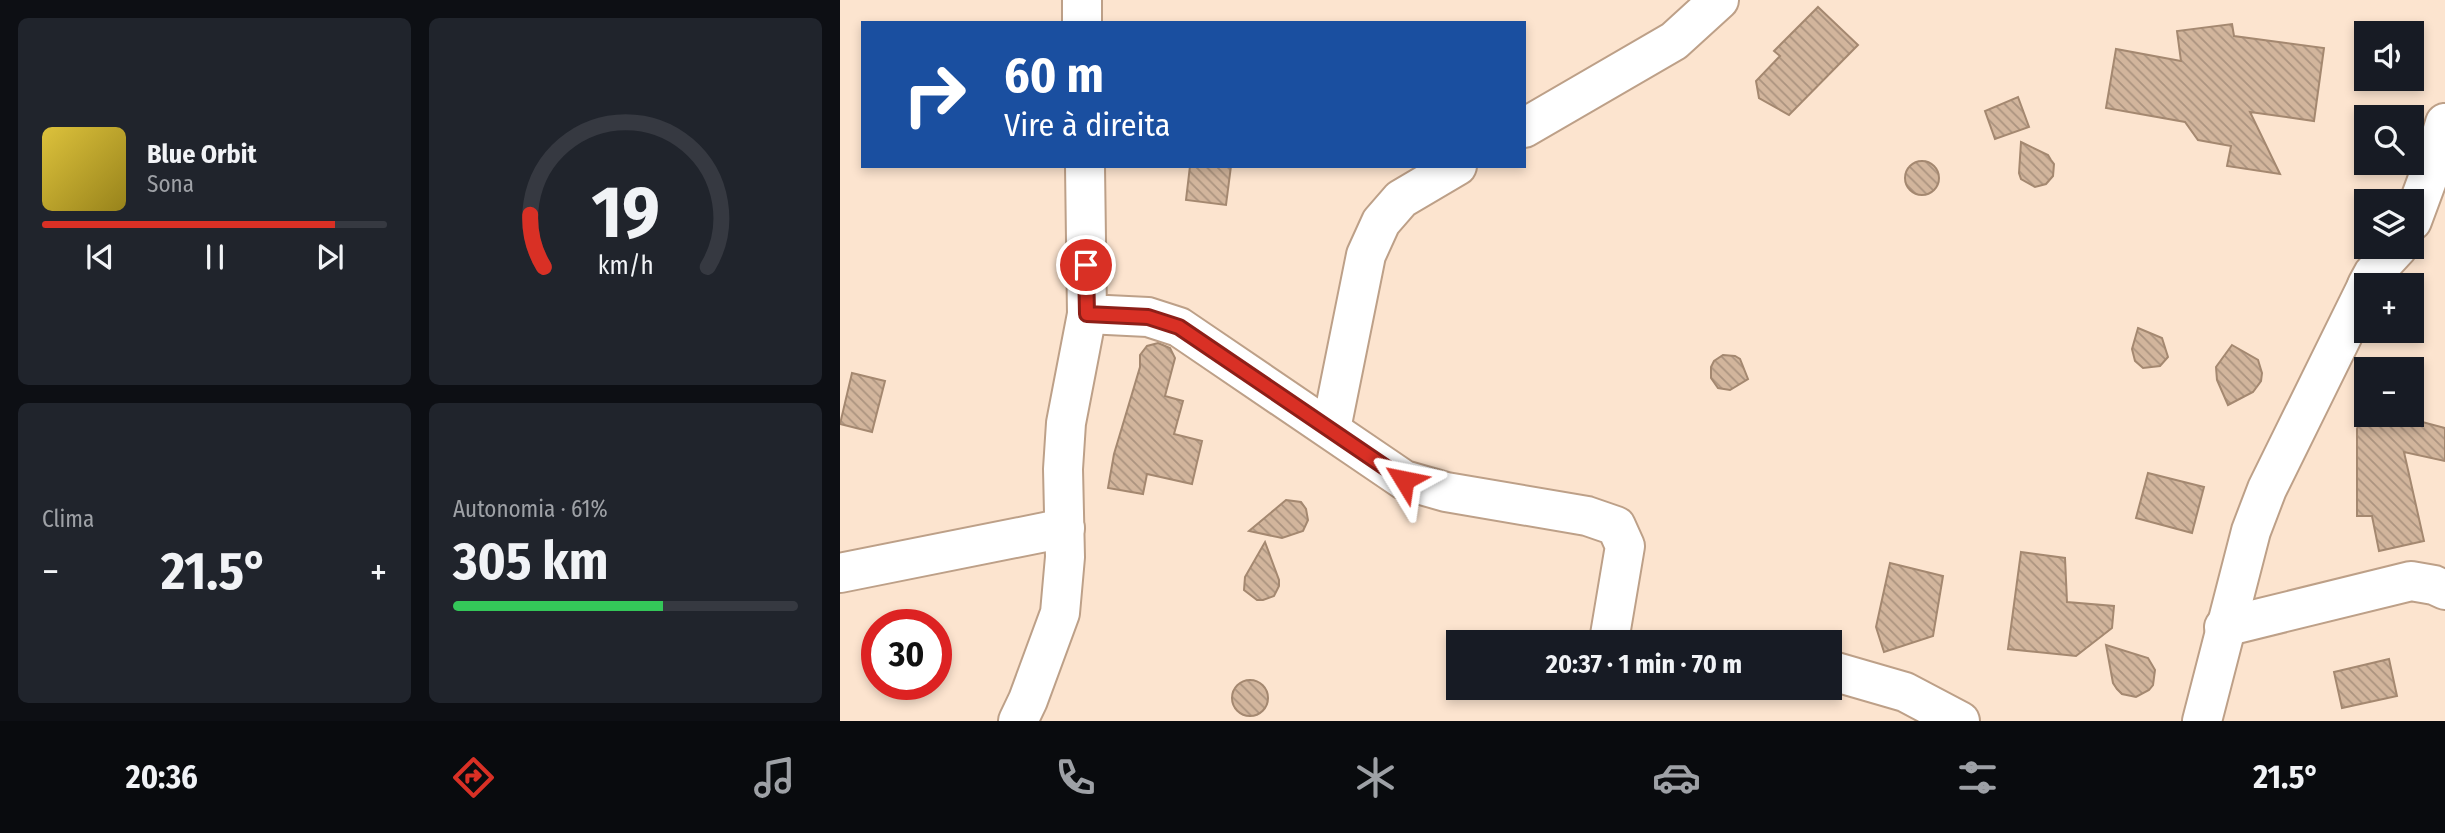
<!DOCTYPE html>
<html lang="pt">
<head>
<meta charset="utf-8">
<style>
  :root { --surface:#171b24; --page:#20242c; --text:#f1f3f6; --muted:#9ea1a6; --line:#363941; --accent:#d93025 }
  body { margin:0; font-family:"Fira Sans Condensed",sans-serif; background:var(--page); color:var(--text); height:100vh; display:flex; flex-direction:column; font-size:26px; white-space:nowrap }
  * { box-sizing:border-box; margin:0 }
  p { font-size:23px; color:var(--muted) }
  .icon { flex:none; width:38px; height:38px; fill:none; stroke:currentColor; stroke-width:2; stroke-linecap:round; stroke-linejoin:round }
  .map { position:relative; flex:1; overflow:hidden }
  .details { display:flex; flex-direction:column; gap:18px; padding:18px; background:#0d0f14; width:840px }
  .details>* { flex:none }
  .hud { position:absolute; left:21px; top:21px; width:665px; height:147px; border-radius:0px; box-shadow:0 4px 10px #0003; background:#1a4fa0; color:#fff; overflow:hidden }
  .buttons { position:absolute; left:1514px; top:21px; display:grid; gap:14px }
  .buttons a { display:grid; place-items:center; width:70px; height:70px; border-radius:0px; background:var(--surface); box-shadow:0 4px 10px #0003; font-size:35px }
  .speed { position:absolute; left:21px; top:609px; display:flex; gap:14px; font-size:35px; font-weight:700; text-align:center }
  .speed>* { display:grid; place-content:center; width:91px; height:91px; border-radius:50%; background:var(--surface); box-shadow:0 4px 10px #0003; line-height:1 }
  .speed .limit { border:10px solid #d22; background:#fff; color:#111 }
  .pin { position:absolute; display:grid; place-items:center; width:60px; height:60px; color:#fff; margin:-30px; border:4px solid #fff; border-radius:50%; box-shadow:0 2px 7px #0007 }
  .me { position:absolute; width:77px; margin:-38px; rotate:305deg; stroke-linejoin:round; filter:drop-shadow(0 0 5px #0008) }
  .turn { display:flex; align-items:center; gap:24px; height:147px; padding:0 28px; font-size:32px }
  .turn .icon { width:91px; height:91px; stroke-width:2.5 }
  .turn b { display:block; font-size:49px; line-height:60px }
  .big { font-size:52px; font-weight:700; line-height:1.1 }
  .details .card { flex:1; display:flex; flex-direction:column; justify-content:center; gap:10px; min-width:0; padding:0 24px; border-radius:10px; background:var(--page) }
  .details .dial { align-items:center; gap:0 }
  .dial svg { height:182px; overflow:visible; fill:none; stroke:var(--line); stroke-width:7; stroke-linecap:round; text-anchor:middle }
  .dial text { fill:var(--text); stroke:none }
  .song { display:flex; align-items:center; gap:21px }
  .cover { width:84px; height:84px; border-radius:10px; background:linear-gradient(135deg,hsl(50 70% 55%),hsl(50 70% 35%)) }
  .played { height:7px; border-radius:4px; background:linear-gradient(90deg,var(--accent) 85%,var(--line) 85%) }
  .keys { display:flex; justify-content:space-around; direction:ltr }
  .heat { display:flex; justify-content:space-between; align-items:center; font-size:38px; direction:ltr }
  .charge { height:10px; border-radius:5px; background:linear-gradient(90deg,#34c759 61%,var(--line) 0) }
  .details .tiles { flex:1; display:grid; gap:18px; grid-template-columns:repeat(2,1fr) }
  .trip { position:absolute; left:606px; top:630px; width:396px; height:70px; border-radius:0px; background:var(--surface); box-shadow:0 4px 10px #0003; font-weight:700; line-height:70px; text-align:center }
  .tab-bar { display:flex; height:112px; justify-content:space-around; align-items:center; background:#090b0e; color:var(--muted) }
  .tab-bar .icon { width:49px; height:49px }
  .tab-bar .selected { color:var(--accent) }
  .tab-bar b { font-size:32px; color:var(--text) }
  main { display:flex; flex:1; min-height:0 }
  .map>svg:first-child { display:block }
  .building { fill:url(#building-back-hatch); stroke:#a48870; stroke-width:2 }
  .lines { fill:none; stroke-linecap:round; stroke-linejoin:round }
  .minor-casing { stroke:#bda088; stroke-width:42 }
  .minor { stroke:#fff; stroke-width:38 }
  .route-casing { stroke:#8d1f18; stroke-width:18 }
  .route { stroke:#d93025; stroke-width:12 }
</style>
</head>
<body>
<main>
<section class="details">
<div class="tiles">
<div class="card">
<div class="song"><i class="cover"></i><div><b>Blue Orbit</b><p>Sona</p></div></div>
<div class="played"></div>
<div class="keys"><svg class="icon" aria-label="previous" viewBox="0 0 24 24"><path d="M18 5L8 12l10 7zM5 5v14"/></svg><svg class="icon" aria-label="pause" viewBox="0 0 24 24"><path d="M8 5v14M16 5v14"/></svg><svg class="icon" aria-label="next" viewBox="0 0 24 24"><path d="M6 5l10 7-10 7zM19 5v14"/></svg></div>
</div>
<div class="card dial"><svg viewBox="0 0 100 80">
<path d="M14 69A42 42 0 1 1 86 69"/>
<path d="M14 69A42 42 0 0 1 8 46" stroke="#d93025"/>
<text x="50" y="56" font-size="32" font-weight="700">19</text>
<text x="50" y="72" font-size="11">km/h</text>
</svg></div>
<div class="card"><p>Clima</p>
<div class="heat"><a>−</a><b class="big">21.5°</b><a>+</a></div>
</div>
<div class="card"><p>Autonomia · 61%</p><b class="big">305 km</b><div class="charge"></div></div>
</div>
</section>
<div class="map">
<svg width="1605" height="721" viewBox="0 0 1605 721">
  <defs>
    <pattern id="building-back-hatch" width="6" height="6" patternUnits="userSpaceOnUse" patternTransform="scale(1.75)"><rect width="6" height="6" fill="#d2b59c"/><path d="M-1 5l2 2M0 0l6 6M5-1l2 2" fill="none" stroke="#ab937f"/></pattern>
  </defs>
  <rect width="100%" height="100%" fill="#fce4cf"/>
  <g class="building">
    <polygon points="978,7 1018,45 949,115 919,98 916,81 940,56 934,51"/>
    <polygon points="1392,24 1394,36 1484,48 1474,121 1410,112 1440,174 1387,166 1391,146 1358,140 1345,122 1266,108 1276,49 1341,61 1337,31"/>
    <polygon points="1178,97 1189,127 1155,139 1145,111"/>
    <polygon points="1181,142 1208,155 1211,160 1214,164 1213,176 1206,184 1195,187 1181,179 1179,173"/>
    <circle cx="1082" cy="178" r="17"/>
    <polygon points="350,166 391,166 386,205 346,200"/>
    <polygon points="1298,328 1322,338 1328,357 1320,366 1303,368 1295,361 1292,349"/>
    <polygon points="318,343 330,348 335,358 325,396 343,401 334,434 362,441 352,484 307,474 303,494 268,488 274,454 300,367 300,355 307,346"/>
    <polygon points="1392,345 1418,360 1422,373 1421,381 1413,392 1388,405 1377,380 1376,367"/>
    <polygon points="883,355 895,356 900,359 908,379 890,390 878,388 871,378 871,367 874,361"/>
    <polygon points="12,373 45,381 32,432 0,424"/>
    <polygon points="1524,407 1526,415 1556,415 1605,428 1605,461 1564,452 1584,541 1539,551 1532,516 1517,516 1517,429"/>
    <polygon points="1308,473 1364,487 1352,533 1296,518"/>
    <polygon points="446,500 461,502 466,509 468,520 463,531 442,538 409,531"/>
    <polygon points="425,542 439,580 439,586 434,596 423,600 417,600 404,590 405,577"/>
    <polygon points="1181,552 1225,558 1227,602 1274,606 1272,628 1236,656 1168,649"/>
    <polygon points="1050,563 1103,576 1093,636 1044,652 1036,627"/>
    <polygon points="1266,645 1308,658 1315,670 1313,685 1309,690 1296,697 1282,694 1277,689 1273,683"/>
    <polygon points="1549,659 1557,696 1502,708 1494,672"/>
    <circle cx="410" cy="698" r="18"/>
  </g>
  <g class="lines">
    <g class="minor-casing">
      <g id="minor">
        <polyline points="242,0 242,23"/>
        <polyline points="684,128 834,41 879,0"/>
        <polyline points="245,166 247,314 308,317 339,327 564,480 606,492 747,516 776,526 785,546 770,635 773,642"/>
        <polyline points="1572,221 1592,167 1605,123"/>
        <polyline points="1527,285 1533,274 1558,247"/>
        <polyline points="491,429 526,255 541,222 561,199 617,166"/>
        <polyline points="0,573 225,528"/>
        <polyline points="1384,627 1571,581 1594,585 1605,590"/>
        <polyline points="989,670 1065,692 1120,721"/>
        <polyline points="178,721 188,700 220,613 225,557 223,469 226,423 247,314"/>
        <polyline points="1362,721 1411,531 1427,489 1526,288"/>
      </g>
    </g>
    <use href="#minor" class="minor"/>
  </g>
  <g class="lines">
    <g class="route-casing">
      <polyline id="route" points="246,265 247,314 308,317 339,327 564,480"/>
    </g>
    <use href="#route" class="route"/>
  </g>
</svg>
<div class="buttons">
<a><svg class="icon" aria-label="sound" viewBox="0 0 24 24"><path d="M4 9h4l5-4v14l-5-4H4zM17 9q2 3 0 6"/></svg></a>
<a><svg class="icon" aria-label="search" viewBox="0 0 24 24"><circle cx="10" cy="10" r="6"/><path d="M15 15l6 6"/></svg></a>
<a><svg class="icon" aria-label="layers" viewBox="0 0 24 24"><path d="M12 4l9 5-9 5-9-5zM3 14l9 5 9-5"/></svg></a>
<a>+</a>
<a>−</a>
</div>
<div class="speed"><div class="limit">30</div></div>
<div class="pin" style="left:246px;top:265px;background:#d93025"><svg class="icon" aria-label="arrive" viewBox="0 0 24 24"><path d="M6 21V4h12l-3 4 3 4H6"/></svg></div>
<svg class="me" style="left:564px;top:480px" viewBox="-20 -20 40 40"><path d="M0-17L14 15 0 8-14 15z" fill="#d93025" stroke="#fff" stroke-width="4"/></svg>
<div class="trip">20:37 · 1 min · 70 m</div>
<div class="hud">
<div class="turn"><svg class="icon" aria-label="right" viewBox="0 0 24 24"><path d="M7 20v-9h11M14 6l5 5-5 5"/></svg><div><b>60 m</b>Vire à direita</div></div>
</div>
</div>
</main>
<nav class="tab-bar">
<b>20:36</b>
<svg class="icon selected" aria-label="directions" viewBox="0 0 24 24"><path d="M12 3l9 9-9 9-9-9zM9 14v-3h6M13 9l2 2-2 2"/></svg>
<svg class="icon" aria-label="music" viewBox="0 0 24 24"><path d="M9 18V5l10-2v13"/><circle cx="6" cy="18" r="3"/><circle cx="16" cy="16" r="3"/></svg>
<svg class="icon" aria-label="phone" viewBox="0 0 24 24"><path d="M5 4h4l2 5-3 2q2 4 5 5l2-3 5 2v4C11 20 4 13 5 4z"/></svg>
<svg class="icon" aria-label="climate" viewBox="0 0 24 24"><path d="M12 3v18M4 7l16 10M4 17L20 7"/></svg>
<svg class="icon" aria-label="car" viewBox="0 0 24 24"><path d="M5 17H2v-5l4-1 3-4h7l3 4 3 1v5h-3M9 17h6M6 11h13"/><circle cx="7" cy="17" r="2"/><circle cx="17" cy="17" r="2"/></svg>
<svg class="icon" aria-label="filters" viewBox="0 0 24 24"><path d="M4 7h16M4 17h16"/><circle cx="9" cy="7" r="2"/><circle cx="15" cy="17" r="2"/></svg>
<b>21.5°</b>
</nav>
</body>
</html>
